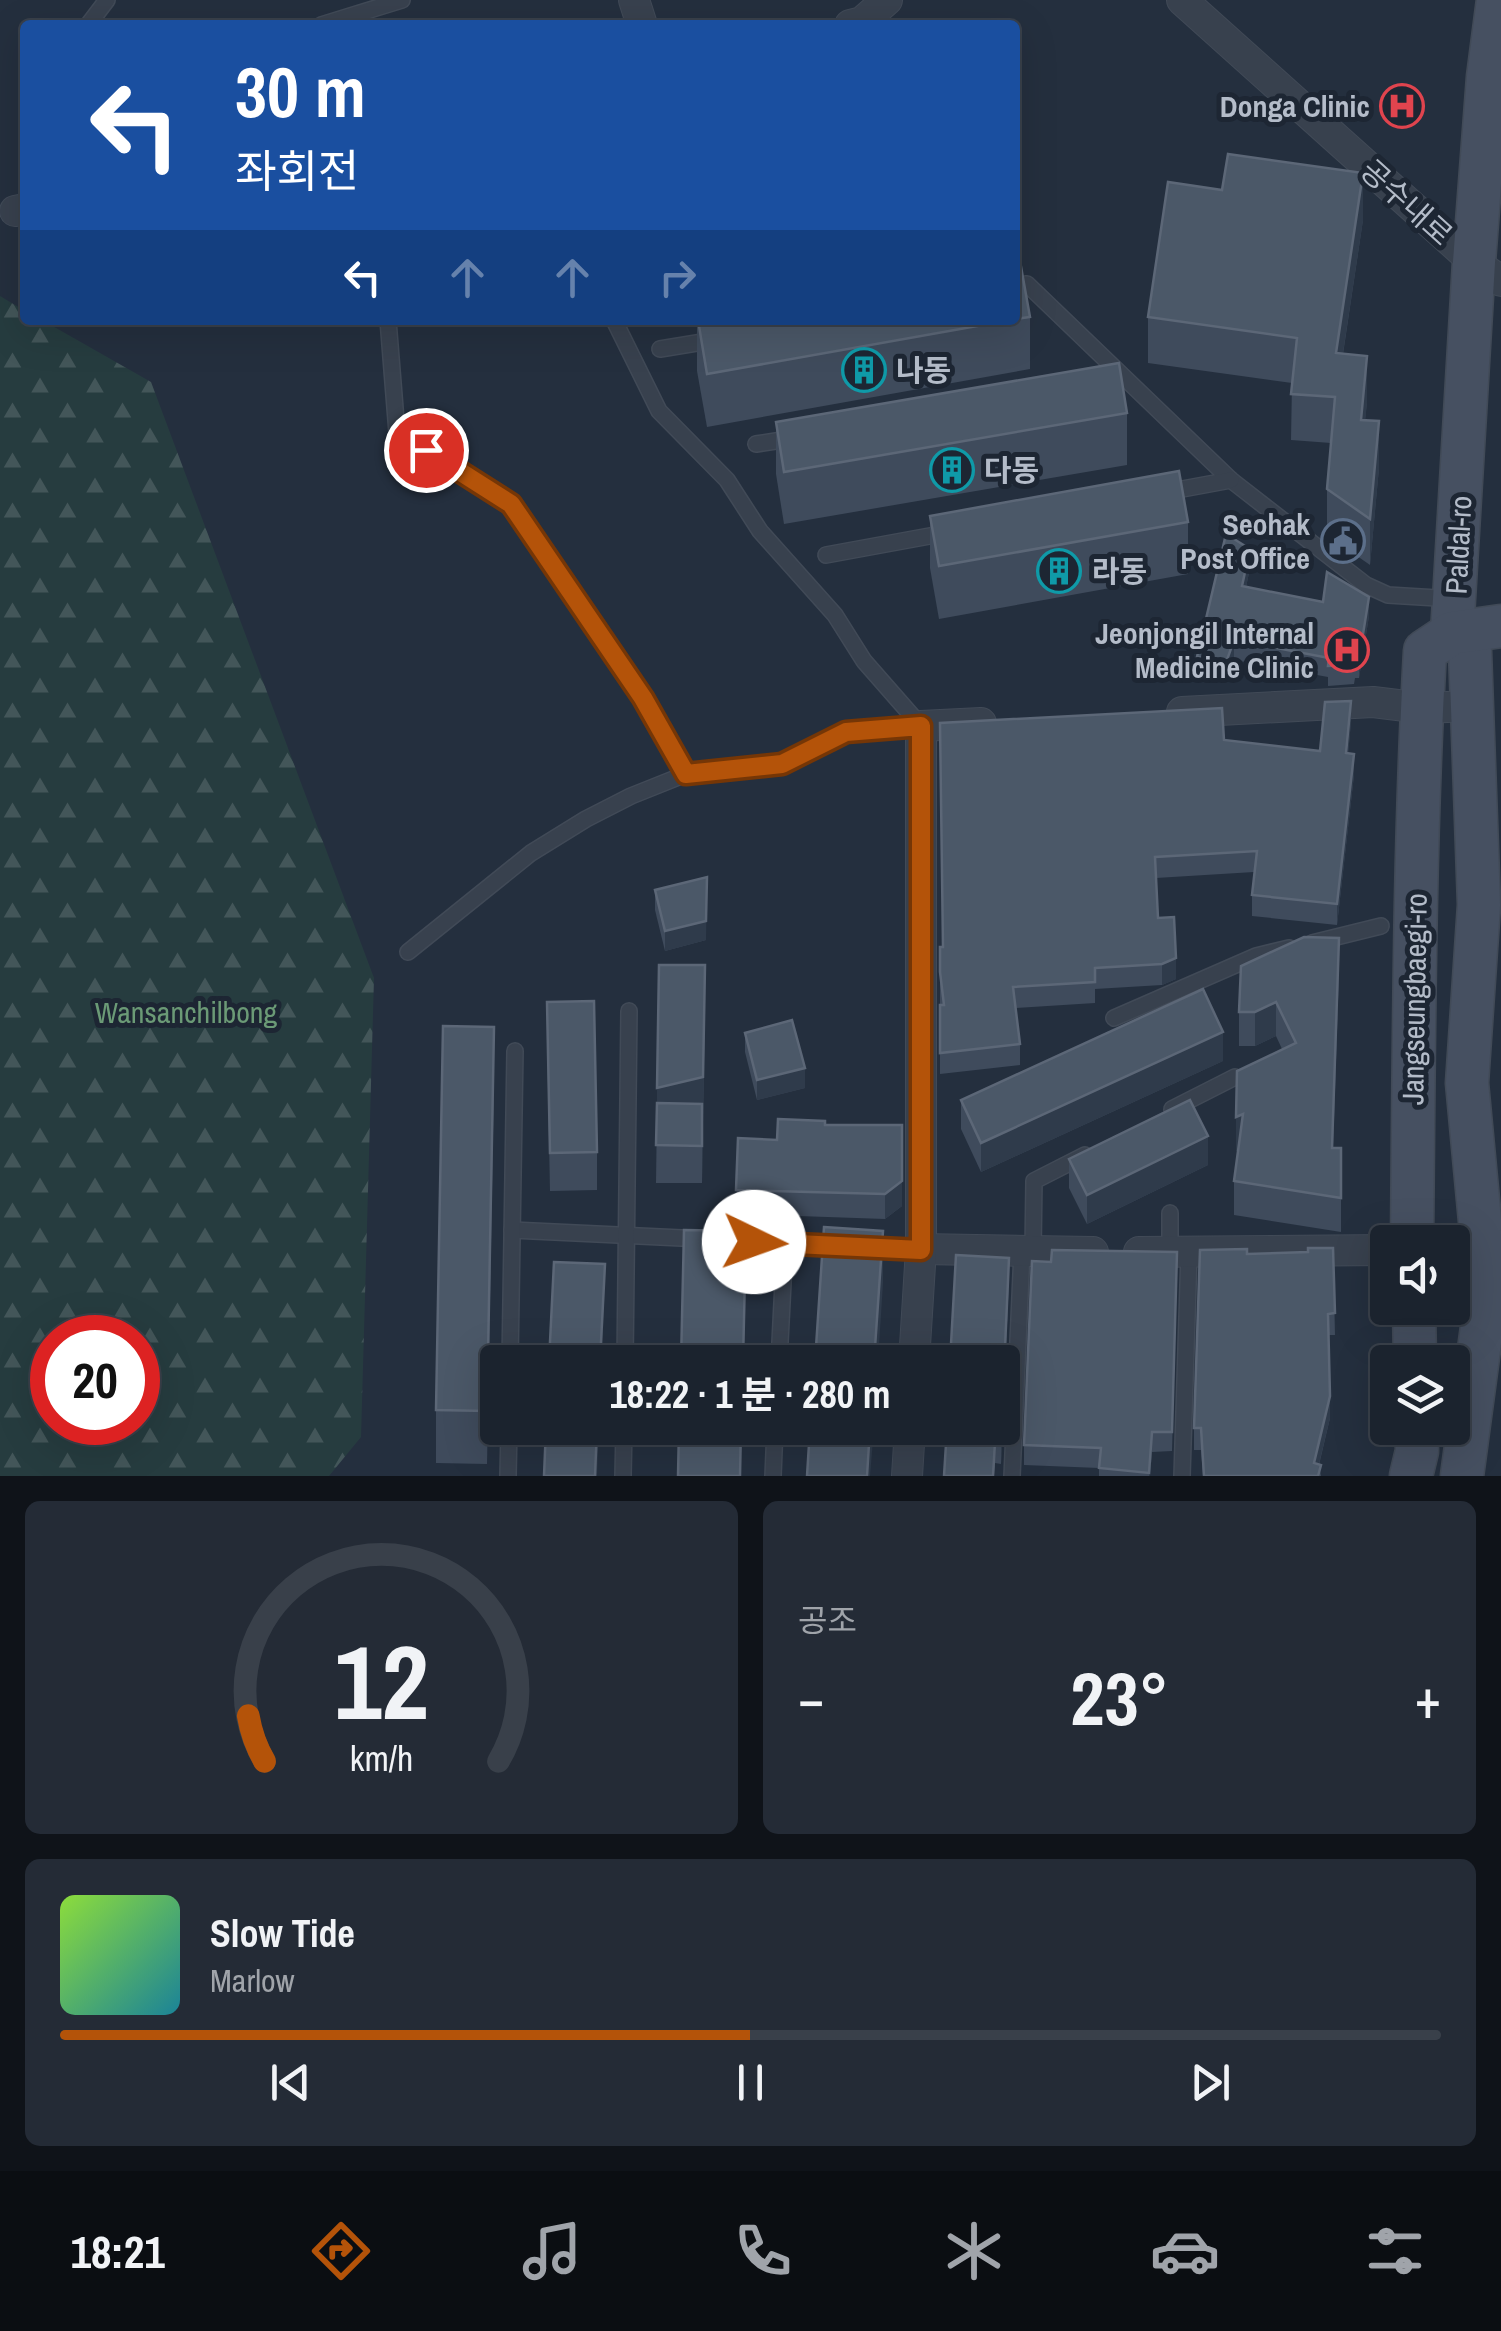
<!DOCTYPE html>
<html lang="ko">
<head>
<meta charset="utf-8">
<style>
  :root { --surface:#1b232e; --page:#242b36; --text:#f1f3f6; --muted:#a0a4aa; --line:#39404a; --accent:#b45309 }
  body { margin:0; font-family:"Archivo Narrow","Noto Sans KR",sans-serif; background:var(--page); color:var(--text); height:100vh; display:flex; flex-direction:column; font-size:38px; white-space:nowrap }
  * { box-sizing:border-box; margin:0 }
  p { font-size:32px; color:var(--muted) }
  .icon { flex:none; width:55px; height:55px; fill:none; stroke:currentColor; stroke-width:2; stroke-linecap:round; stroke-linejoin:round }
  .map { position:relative; height:1476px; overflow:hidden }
  .side { display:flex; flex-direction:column; gap:25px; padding:25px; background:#0f1319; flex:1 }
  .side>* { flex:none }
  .top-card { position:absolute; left:20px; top:20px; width:1000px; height:305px; border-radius:10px; box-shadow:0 10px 40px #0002,0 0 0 2px var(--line); background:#1a4fa0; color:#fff; overflow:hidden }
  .buttons { position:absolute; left:1370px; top:1225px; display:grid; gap:20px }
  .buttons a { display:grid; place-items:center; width:100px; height:100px; border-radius:10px; background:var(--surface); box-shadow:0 10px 40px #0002,0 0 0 2px var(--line); font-size:50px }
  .speed { position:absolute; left:30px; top:1315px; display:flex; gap:20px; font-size:50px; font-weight:700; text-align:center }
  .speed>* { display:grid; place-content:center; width:130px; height:130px; border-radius:50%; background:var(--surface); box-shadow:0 10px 40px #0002,0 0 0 2px var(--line); line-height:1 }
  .speed .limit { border:15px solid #d22; background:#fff; color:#111 }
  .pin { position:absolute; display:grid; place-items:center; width:85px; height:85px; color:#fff; margin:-42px; border:5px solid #fff; border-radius:50%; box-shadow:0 2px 10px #0007 }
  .me { position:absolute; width:110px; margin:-55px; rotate:93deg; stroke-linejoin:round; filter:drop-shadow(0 0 8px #0008) }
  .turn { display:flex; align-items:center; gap:35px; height:210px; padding:0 50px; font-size:45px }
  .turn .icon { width:130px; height:130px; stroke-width:2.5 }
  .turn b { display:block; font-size:70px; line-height:85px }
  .lanes { display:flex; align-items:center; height:95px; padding:0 50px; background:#0003; justify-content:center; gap:50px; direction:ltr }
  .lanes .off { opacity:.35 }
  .big { font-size:75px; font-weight:700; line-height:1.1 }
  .side .tile { flex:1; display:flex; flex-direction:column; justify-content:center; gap:15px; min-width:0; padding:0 35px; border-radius:15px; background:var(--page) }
  .side .dial { align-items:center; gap:0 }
  .dial svg { height:260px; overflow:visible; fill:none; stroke:var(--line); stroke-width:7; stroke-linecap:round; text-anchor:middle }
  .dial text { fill:var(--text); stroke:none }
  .song { display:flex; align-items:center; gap:30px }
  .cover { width:120px; height:120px; border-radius:15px; background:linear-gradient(135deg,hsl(90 70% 55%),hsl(190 70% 35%)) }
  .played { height:10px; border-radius:5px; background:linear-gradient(90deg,var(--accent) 50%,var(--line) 50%) }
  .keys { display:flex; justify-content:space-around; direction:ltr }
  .heat { display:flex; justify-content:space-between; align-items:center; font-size:55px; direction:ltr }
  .side .tiles { flex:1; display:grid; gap:25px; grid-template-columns:1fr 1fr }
  .tile:last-child { grid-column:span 2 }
  .trip { position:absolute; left:480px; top:1345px; width:540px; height:100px; border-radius:10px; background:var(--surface); box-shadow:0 10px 40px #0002,0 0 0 2px var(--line); font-weight:700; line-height:100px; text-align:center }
  .menu { display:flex; height:160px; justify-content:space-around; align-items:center; background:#0b0e12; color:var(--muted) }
  .menu .icon { width:70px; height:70px }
  .menu .on { color:var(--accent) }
  .menu b { font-size:45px; color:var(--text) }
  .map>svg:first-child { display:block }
  .forest { fill:url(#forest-firs); fill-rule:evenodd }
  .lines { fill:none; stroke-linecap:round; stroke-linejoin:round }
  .lane-casing { stroke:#414a57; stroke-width:18 }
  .street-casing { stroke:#414a57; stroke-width:32 }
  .secondary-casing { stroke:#414a57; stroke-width:45 }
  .lane { stroke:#38414e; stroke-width:15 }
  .street { stroke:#38414e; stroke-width:30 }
  .secondary { stroke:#465061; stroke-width:42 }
  .wall { fill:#3f4b5c }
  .shaded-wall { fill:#2f3b4b }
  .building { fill:#4b5868; stroke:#5c6777; stroke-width:2.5 }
  .route-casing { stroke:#753606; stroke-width:25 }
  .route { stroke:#b45309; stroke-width:18 }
  .labels { text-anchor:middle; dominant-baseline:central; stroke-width:10; stroke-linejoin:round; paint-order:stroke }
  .poi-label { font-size:30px; font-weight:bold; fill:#b4bcc9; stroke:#1d2633; text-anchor:end }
  .street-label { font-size:30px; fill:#b4bcc9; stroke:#1d2633 }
  .park-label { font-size:30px; fill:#6b9a76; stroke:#1d2633 }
</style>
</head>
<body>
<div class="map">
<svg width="1501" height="1476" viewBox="0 0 1501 1476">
  <defs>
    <pattern id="forest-firs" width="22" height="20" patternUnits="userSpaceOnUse" patternTransform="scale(2.5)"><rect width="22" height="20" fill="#263c3f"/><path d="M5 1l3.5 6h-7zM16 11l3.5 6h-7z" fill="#435659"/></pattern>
  </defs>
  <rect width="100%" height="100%" fill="#242f3e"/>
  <path class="forest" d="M0,296L25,311V320H42L151,382L374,978L361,1437L329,1476H0ZM52,1338H138V1422H52Z"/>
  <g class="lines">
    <g class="lane-casing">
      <g id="lane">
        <polyline points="88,25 107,0"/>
        <polyline points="321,25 402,0"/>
        <polyline points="1015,286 1027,284 1231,480 1366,585 1388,595 1454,599"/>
        <polyline points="388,320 397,433 511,503 643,699 686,774"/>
        <polyline points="614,320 659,411 727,480 760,531 835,615 864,661 921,726"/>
        <polyline points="660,349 715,340"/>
        <polyline points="756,444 795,438"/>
        <polyline points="1166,492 1231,480"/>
        <polyline points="826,555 946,533"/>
        <polyline points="1312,943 1381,926"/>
        <polyline points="408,952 531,853 586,819 631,796 686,774 782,764 846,732 921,726"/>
        <polyline points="1114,1018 1256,956 1289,948"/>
        <polyline points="1172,1109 1235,1077"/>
        <polyline points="512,1230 703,1239"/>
        <polyline points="726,1240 843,1246"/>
        <polyline points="866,1247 921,1249"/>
        <polyline points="1033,1251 1034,1181 1085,1155"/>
        <polyline points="1170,1253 1170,1213"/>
        <polyline points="510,1362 515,1051"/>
        <polyline points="625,1362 629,1011"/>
        <polyline points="779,1362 785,1243"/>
        <polyline points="508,1476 509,1428"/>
        <polyline points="623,1476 624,1428"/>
        <polyline points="773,1476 775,1428"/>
        <polyline points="1012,1476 1022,1251"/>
        <polyline points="1182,1476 1189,1253"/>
      </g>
    </g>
    <g class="street-casing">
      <g id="street">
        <polyline points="634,0 642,25"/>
        <polyline points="1182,0 1474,262 1501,281"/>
        <polyline points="850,25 862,22 887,0"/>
        <polyline points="15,211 25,209"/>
        <polyline points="1182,712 1373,702 1422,708 1473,706"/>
        <polyline points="921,1249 1093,1252"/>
        <polyline points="1139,1252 1388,1250"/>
        <polyline points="914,1362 921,1249 921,726 981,723"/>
        <polyline points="907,1476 910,1428"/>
      </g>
    </g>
    <g class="secondary-casing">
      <g id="secondary">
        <polyline points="1452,633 1470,651 1479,905 1467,1083 1481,1232 1491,1260 1462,1476"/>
        <polyline points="1452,633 1474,262 1488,77 1498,0"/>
        <path d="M1412,1242C1414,1045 1414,848 1425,651L1452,633L1501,626"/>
        <polyline points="1414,1308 1415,1362"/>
        <polyline points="1411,1476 1417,1451 1416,1428"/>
      </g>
    </g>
    <use href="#lane" class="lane"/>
    <use href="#street" class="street"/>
    <use href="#secondary" class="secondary"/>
  </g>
  <g class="wall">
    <polygon points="1363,220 1343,354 1367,402 1365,420 1379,468 1370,565 1327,535 1327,489 1331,443 1291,440 1292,383 1148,363 1148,317"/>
    <polygon points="1030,317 1030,369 707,427 697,371 697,320"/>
    <polygon points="1127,413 1127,465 784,524 776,474 776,422"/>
    <polygon points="930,516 1188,522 1188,574 939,619 930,568"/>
    <polygon points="1250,568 1246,587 1369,616 1359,678 1355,678 1354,684 1328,686 1328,677 1234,660 1227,679 1197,676 1197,657"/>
    <polygon points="1351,722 1348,754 1354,775 1337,925 1252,916 1252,895 1254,872 1156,878 1158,918 1176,979 1162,985 1095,989 1095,1003 1016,1008 1020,1044 1020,1065 940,1074 940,947 943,947 1224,740 1320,751"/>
    <polygon points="655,890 706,940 665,951 655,910"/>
    <polygon points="659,965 705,1003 702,1183 656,1183"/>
    <polygon points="1339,972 1333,1148 1341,1148 1341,1232 1234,1215 1234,1181 1238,1150 1236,1151 1282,1049 1276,1036 1255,1046 1239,1046 1239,1012"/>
    <polygon points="745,1033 805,1088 757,1100 745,1052"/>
    <polygon points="547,1040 597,1152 597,1190 550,1191"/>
    <polygon points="1223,1061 981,1172 961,1129 961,1100"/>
    <polygon points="494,1079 487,1464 436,1463 436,1410"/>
    <polygon points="825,1125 902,1206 885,1219 736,1214 738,1138 777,1140"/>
    <polygon points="1069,1159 1208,1165 1087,1224 1069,1188"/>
    <polygon points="1333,1248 1335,1335 1328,1335 1330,1418 1319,1465 1321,1476 1203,1476 1201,1450 1194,1450 1194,1428 1247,1254 1308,1252"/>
    <polygon points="1051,1262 1177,1272 1172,1451 1152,1452 1150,1476 1099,1476 1099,1468 1024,1465 1024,1445"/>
    <polygon points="1009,1279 1001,1464 995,1463 994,1476 944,1476"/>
  </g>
  <g class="shaded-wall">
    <polygon points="1363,173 1363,220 1336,399 1336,353"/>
    <polygon points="1367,356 1367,402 1361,466 1361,420"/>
    <polygon points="1379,421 1379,468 1370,565 1370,519"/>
    <polygon points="1250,549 1250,568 1242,606 1242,586"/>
    <polygon points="1369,597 1369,616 1359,678 1359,659"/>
    <polygon points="1234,640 1234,660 1227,679 1227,660"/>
    <polygon points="1351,701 1351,722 1346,774 1346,753"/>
    <polygon points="1354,754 1354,775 1337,925 1337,904"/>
    <polygon points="707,877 706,940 665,951 665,931"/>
    <polygon points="1339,938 1339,972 1332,1182 1332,1148"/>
    <polygon points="1176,958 1176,979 1162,985 1162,964"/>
    <polygon points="1276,1002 1276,1036 1255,1046 1255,1012"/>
    <polygon points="705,1003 702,1183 702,1114 657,1126 657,1088"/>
    <polygon points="494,1027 494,1079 487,1464 487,1411"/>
    <polygon points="1223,1032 1223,1061 981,1172 981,1143"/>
    <polygon points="805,1068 805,1088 757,1100 757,1080"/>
    <polygon points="1243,1114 1243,1147 1236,1151 1236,1117"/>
    <polygon points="1208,1136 1208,1165 1087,1224 1087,1195"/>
    <polygon points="902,1181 902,1206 885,1219 885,1194"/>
    <polygon points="746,1231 744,1362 743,1362"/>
    <polygon points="883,1231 883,1283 878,1362 874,1362"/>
    <polygon points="1009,1258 1009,1279 1001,1464 1001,1442"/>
    <polygon points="605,1264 602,1362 600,1362"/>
    <polygon points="1330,1396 1330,1418 1316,1476 1314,1463"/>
    <polygon points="597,1428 599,1428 597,1476 595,1476"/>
    <polygon points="870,1428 874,1428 870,1476 867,1476"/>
    <polygon points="1152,1432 1152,1452 1150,1476 1149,1476"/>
  </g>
  <g class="building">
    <polygon points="1228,154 1363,173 1336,353 1367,356 1361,420 1379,421 1370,519 1327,489 1335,397 1291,394 1297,338 1148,317 1168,182 1222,190"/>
    <polygon points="1020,261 1030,317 1015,319 1015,262"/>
    <polygon points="698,320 1011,320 707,374"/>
    <polygon points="1119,363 1127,413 784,472 776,422"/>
    <polygon points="1179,471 1188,522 939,566 930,516"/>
    <polygon points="1226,534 1250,549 1242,586 1323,602 1327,572 1369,597 1359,659 1355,658 1354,665 1328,666 1329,658 1234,640 1227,660 1197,657"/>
    <polygon points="1351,701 1346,753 1354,754 1337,904 1252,895 1257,851 1155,857 1158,918 1174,917 1176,958 1162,964 1095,968 1095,982 1013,987 1020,1044 940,1053 940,1005 944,1005 940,972 940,947 943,947 940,723 1222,708 1224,740 1320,751 1325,702"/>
    <polygon points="707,877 706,921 665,931 655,890"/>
    <polygon points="1304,937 1339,938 1332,1148 1341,1148 1341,1198 1234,1181 1243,1114 1236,1117 1237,1071 1296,1043 1276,1002 1255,1012 1239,1012 1241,966"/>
    <polygon points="659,965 705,965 703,1077 657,1088"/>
    <polygon points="1203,989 1223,1032 981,1143 961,1100"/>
    <polygon points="594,1001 597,1152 550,1153 547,1002"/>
    <polygon points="792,1020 805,1068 757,1080 745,1033"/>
    <polygon points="443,1026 494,1027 487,1411 436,1410"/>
    <polygon points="1190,1100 1208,1136 1087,1195 1069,1159"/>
    <polygon points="657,1103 702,1104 702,1146 656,1145"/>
    <polygon points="778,1119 825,1121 825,1125 902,1125 902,1181 885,1194 736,1190 738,1138 777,1140"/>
    <polygon points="824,1227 883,1231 874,1362 815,1362"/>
    <polygon points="684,1230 746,1231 743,1362 681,1362"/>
    <polygon points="1308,1248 1333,1248 1335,1313 1328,1314 1330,1396 1314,1463 1321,1465 1318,1476 1204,1476 1201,1428 1194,1428 1200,1250 1247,1249 1247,1254 1308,1252"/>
    <polygon points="1052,1250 1177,1252 1172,1432 1152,1432 1149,1473 1099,1468 1101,1448 1024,1445 1032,1261 1051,1262"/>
    <polygon points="956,1255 1009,1258 1002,1415 1002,1362 950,1362"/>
    <polygon points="554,1262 605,1264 600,1362 549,1362"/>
    <polygon points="546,1428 597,1428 595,1476 544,1476"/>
    <polygon points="679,1428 741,1428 740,1476 678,1476"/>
    <polygon points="810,1428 870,1428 867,1476 807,1476"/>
    <polygon points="947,1428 1002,1428 1001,1442 995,1442 993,1476 944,1476"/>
  </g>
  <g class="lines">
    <g class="route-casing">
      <polyline id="route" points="426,450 511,504 643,698 686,774 782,764 846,732 921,726 921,1250 754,1242"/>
    </g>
    <use href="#route" class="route"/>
  </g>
  <defs>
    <g id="hospital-ring" transform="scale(2.25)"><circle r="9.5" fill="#1d2633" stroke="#e0444e" stroke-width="1.5"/><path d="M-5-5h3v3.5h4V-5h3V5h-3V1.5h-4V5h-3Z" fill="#e0444e"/></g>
    <g id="building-ring" transform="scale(2.25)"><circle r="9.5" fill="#1d2633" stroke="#0f9aa8" stroke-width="1.5"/><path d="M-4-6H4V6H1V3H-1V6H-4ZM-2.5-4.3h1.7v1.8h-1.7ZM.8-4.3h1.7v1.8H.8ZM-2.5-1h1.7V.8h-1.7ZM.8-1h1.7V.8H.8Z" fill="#0f9aa8"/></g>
    <g id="civic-ring" transform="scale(2.25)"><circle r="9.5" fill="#1d2633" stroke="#5c6f8a" stroke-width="1.5"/><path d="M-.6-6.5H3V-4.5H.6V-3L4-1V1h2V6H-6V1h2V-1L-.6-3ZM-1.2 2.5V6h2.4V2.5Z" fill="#5c6f8a"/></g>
  </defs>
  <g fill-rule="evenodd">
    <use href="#hospital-ring" x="1402" y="106"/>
    <use href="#building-ring" x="864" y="370"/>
    <use href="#building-ring" x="952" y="470"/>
    <use href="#civic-ring" x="1343" y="541"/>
    <use href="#building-ring" x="1059" y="571"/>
    <use href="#hospital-ring" x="1347" y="650"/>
  </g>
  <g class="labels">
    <g class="poi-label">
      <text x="1370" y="106">Donga Clinic</text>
      <text x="896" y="370" text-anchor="start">나동</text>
      <text x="984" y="470" text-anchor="start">다동</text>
      <text x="1310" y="524">Seohak<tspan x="1310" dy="34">Post Office</tspan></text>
      <text x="1092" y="571" text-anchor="start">라동</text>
      <text x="1314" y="633">Jeonjongil Internal<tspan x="1314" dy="34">Medicine Clinic</tspan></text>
    </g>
    <g class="street-label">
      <text transform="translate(1407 202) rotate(42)">공수내로</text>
      <text transform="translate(1458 545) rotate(-87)">Paldal-ro</text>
      <text transform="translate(1414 999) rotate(-89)">Jangseungbaegi-ro</text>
    </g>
    <g class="park-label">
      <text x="186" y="1012">Wansanchilbong</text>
    </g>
  </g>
</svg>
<div class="buttons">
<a><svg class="icon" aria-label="sound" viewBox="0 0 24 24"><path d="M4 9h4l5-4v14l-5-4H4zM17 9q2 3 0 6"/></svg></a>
<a><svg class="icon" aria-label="layers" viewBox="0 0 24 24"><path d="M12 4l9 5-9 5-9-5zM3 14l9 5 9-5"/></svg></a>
</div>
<div class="speed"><div class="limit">20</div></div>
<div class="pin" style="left:426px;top:450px;background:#d93025"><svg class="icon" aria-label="arrive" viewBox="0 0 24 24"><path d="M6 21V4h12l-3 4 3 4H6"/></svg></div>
<svg class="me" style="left:754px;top:1242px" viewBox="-20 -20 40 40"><circle r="19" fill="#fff"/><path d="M0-13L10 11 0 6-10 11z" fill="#b45309"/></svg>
<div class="trip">18:22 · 1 분 · 280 m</div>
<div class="top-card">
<div class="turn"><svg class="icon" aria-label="left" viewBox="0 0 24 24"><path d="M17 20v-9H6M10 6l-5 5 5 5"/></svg><div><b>30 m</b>좌회전</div></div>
<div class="lanes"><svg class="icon" aria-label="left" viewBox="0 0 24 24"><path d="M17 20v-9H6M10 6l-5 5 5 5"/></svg><svg class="icon off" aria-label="ahead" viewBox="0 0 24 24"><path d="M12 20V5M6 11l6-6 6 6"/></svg><svg class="icon off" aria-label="ahead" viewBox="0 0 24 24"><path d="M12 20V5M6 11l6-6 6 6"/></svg><svg class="icon off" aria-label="right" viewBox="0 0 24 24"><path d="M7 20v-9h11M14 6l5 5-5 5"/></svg></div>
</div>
</div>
<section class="side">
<div class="tiles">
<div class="tile dial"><svg viewBox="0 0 100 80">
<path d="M14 69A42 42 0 1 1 86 69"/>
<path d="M14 69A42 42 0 0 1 9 55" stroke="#b45309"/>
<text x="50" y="56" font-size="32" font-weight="700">12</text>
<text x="50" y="72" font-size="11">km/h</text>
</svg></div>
<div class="tile"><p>공조</p>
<div class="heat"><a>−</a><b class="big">23°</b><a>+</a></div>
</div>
<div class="tile">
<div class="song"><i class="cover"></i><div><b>Slow Tide</b><p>Marlow</p></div></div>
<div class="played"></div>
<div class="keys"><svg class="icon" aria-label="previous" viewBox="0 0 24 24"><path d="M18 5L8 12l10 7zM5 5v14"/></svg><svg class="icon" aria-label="pause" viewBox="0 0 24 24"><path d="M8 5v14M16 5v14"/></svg><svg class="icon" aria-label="next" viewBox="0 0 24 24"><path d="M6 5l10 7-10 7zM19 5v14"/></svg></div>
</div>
</div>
</section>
<nav class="menu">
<b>18:21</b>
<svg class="icon on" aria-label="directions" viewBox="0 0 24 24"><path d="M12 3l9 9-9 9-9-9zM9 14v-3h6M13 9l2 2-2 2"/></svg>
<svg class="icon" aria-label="music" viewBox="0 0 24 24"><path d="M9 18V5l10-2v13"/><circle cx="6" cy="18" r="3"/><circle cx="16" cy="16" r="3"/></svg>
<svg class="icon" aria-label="phone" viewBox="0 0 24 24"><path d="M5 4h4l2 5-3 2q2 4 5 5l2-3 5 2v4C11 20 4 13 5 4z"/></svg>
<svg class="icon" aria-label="climate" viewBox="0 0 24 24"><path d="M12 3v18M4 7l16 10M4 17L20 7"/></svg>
<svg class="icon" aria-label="car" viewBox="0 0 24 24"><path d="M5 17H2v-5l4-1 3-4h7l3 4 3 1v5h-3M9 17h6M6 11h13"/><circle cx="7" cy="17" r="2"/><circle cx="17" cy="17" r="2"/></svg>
<svg class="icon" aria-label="filters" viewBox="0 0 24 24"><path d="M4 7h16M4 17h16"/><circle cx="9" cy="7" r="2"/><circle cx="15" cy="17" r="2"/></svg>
</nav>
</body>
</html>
